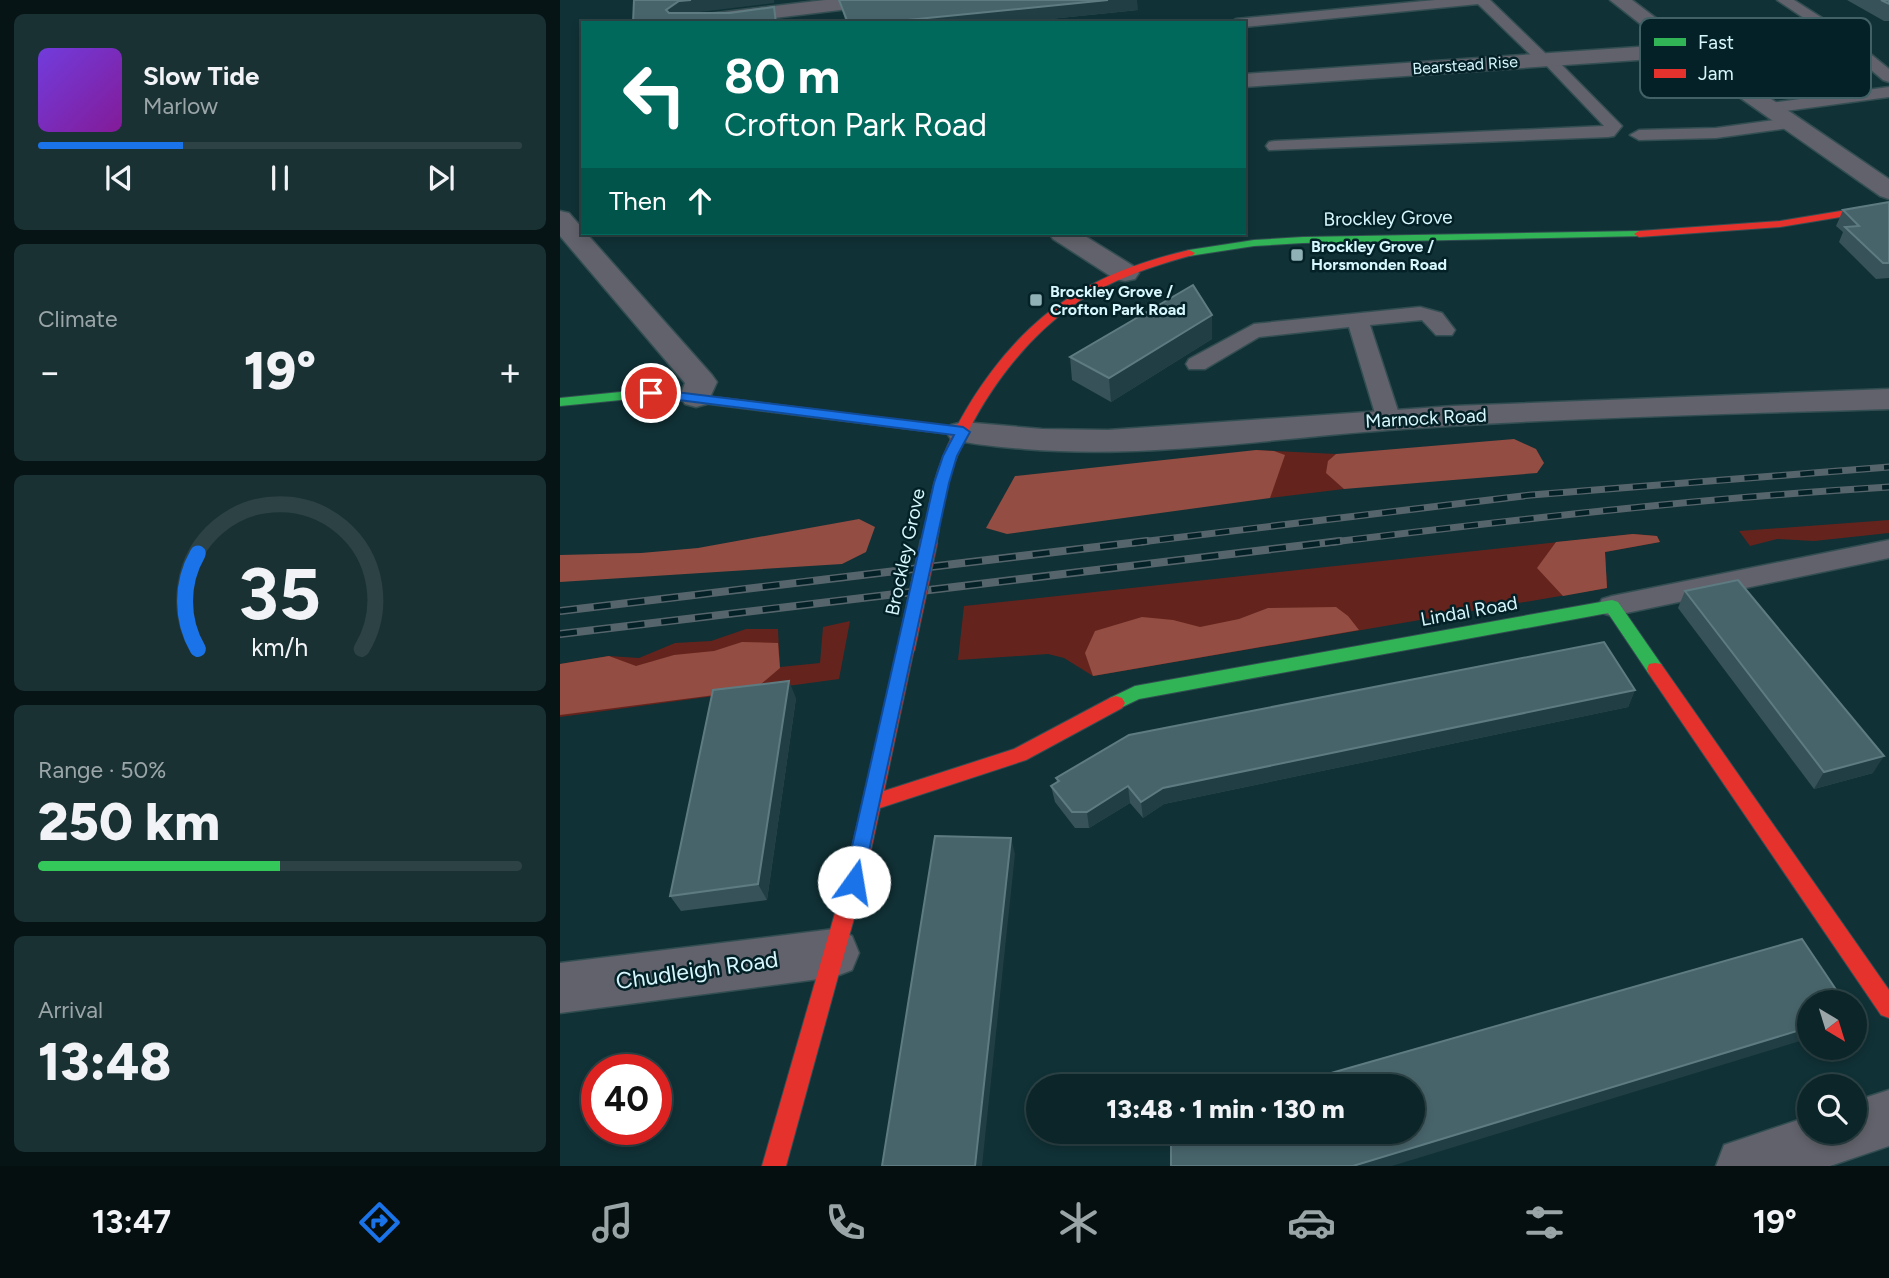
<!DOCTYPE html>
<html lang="en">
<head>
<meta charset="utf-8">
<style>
  :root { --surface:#0c2528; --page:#1a3134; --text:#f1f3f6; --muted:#9aa5a8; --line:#2c4245; --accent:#1a73e8 }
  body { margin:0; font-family:Figtree,sans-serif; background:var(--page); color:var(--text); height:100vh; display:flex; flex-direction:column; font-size:26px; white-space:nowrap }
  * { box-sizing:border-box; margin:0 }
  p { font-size:23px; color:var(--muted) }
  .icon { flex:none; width:38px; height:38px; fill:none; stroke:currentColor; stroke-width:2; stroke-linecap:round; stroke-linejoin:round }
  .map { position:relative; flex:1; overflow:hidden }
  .sheet { display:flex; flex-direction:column; gap:14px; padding:14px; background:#071416; width:560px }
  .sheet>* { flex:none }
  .banner { position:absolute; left:21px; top:21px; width:665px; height:214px; border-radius:0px; box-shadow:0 4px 10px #0003,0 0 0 2px var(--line); background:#00695c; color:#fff; overflow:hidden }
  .needle { width:46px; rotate:142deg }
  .controls { position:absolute; left:1237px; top:990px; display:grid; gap:14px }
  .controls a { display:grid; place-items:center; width:70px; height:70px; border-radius:50%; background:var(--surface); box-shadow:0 4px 10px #0003,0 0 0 2px var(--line); font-size:35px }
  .speed { position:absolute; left:21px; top:1054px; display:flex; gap:14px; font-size:35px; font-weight:700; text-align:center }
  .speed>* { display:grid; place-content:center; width:91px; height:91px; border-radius:50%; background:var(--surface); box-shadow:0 4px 10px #0003,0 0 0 2px var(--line); line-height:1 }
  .speed .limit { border:10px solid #d22; background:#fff; color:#111 }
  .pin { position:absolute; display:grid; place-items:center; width:60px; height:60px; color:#fff; margin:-30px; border:4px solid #fff; border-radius:50%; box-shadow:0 2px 7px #0007 }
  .me { position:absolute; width:77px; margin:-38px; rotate:13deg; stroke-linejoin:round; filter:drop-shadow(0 0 5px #0008) }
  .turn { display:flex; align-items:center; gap:24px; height:147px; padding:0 28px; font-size:32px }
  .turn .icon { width:91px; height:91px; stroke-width:2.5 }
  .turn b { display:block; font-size:49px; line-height:60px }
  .then { display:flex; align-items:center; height:66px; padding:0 28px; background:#0003; gap:14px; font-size:26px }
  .big { font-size:52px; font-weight:800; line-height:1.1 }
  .sheet .card { flex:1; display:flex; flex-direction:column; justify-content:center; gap:10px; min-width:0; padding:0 24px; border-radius:10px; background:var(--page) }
  .sheet .dial { align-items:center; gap:0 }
  .dial svg { height:182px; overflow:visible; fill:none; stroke:var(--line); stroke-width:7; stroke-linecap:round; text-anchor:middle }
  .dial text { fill:var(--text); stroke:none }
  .song { display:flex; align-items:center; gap:21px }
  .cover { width:84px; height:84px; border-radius:10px; background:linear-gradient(135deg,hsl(260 70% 55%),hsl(290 70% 35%)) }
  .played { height:7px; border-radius:4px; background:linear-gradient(90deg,var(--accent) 30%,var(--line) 30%) }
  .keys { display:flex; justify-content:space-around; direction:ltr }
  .heat { display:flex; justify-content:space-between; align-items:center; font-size:38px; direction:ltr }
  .charge { height:10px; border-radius:5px; background:linear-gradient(90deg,#34c759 50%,var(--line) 0) }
  .trip { position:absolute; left:466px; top:1074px; width:399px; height:70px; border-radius:35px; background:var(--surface); box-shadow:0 4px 10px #0003,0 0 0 2px var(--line); font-weight:800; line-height:70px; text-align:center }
  .tab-bar { display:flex; height:112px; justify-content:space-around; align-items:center; background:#050f10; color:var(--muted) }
  .tab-bar .icon { width:49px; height:49px }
  .tab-bar .active { color:var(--accent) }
  .tab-bar b { font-size:32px; color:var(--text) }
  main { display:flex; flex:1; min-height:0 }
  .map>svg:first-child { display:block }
  .green { fill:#64241d }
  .forest { fill:#934d42 }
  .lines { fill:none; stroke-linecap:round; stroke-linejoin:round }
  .lane-casing { stroke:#334e52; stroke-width:3 }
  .street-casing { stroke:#334e52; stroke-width:3 }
  .fast-casing { stroke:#334e52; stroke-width:2 }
  .jam-casing { stroke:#334e52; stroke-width:2 }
  .lane { fill:#61626b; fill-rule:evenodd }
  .street { fill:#61626b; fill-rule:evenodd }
  .fast { fill:#30b455; fill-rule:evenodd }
  .jam { fill:#e5322d; fill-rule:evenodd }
  .rail-far1-casing { stroke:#56656c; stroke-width:7 }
  .rail-casing { stroke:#56656c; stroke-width:8 }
  .rail-far1 { stroke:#032126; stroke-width:4.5; stroke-dasharray:14; stroke-linecap:butt }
  .rail { stroke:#032126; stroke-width:5; stroke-dasharray:17; stroke-linecap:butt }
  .jam-bridge-far1-casing { stroke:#334e52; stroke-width:17; stroke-linecap:butt }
  .jam-bridge-casing { stroke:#334e52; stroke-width:19; stroke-linecap:butt }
  .jam-bridge-far1 { stroke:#e5322d; stroke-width:14 }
  .jam-bridge { stroke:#e5322d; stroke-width:17 }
  .wall { fill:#375259 }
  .shaded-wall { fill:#203e44 }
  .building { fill:#48646b; stroke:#5e7b82; stroke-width:2 }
  .route { fill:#1a73e8; stroke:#114b97; stroke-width:2 }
  .poi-dot { fill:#90b2b7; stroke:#032126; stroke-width:2.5 }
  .labels { text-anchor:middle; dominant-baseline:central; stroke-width:5; stroke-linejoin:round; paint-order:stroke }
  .far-street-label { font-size:16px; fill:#d5f7fd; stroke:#032126 }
  .far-poi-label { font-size:16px; font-weight:bold; fill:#d5f7fd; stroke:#032126; text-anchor:start }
  .street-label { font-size:19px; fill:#d5f7fd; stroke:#032126 }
  .near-street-label { font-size:23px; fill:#d5f7fd; stroke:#032126 }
  .key { fill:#032126; stroke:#426166; stroke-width:2 }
  .key-label { font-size:19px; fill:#d5f7fd }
</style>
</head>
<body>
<main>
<section class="sheet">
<div class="card">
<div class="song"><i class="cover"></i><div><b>Slow Tide</b><p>Marlow</p></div></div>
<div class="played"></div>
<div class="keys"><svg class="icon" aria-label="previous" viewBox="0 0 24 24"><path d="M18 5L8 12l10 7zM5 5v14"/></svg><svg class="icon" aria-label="pause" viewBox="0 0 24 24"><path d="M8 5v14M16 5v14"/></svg><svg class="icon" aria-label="next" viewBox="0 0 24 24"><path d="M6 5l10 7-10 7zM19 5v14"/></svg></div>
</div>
<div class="card"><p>Climate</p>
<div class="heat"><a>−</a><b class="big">19°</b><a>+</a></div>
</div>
<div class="card dial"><svg viewBox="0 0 100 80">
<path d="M14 69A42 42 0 1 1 86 69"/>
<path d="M14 69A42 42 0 0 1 14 27" stroke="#1a73e8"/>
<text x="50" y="56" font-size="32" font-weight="700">35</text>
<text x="50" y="72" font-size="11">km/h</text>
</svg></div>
<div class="card"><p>Range · 50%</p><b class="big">250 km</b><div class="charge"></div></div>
<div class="card"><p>Arrival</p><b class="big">13:48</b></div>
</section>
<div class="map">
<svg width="1329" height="1166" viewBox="0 0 1329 1166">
  <rect width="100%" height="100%" fill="#103136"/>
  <g class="green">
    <polygon points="696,450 776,454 784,489 710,498"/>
    <polygon points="1329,520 1329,533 1254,541 1217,539 1190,546 1179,531"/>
    <polygon points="1073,534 1097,536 1100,542 1045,552 1047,588 533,676 504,658 488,654 398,660 404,606"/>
    <polygon points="290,621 279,679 0,717 0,664 49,656 79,658 115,643 151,641 186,629 218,629 220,667 260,663 263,627"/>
  </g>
  <g class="forest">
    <polygon points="954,439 976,449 984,463 977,473 784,489 766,473 768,461 776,454"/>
    <polygon points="696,450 714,451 725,455 710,498 447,534 426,528 455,476"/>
    <polygon points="299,519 315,527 306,552 282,564 0,582 0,555 81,553 138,548"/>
    <polygon points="1073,534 1097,536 1100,542 1045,552 1047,588 1003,596 977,568 996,542"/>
    <polygon points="776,607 788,616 799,630 533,676 525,653 535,631 582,617 613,620 640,627 679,619 708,608"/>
    <polygon points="182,642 218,643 220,668 194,690 0,715 0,664 49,656 76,666 114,655 154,651"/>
  </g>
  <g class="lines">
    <g class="lane-casing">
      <g id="lane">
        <polygon points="875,0 930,0 987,55 993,56 1062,126 1054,136 1048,137 709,150 706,146 709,142 715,141 1044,126 984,63 978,62 918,4 684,27 684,23 669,23 676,19"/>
        <polygon points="1217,0 1234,0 1281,30 1329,69 1329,82 1323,80 1271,36"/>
        <polygon points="1329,87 1329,97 1210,113 1202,108 1210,103"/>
        <polygon points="1230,118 1236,119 1238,123 1236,127 1156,138 1079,140 1070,135 1079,130 1156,128"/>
        <polygon points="860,307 882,313 895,330 892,335 876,335 862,320 810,325 841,420 837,425 829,427 821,425 817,420 789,327 699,337 645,369 629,369 626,364 629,359 694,324"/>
        <polygon points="1329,540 1329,558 1052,616 1042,613 1038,606 1042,599 1052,596"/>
      </g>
    </g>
    <g class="street-casing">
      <g id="street">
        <polygon points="265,0 323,0 313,6 174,23 113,23 123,17"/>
        <polygon points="1050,0 1072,0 1133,46 1329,179 1329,199 1320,196 1122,57 684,87 684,74 1107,45"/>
        <polygon points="0,211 9,213 23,229 23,233 26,233 152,375 157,382 147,404 136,407 125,404 120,397 125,383 0,236"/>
        <polygon points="489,233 520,233 575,267 579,273 575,279 565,281 555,279 493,239"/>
        <path d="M1329,389V409C1162,414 995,418 828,430C708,439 585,459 464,449C440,447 415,445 391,439L386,432L391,425L403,422L482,429L548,430L893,406Z"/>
        <polygon points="274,929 292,936 299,953 292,970 274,977 0,1013 0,963"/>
        <polygon points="1329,1090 1329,1146 1270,1166 1156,1166 1164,1145 1250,1116 1250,1132 1295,1132 1295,1101"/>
      </g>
    </g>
    <g class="fast-casing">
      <g id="fast">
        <polygon points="1079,231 1084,234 1083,236 743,243 694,246 629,256 623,253 629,250 694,240 743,237"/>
        <polygon points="91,389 403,428 410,432 403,436 91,397 0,406 0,398"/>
        <polygon points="1052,600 1058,602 1101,664 1103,669 1101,674 1089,674 1048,613 579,699 556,710 550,708 547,703 550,698 575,686"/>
      </g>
    </g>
    <g class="jam-casing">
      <g id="jam">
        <polygon points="1329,203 1329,209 1220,227 1079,237 1074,234 1079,231 1220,221"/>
        <path d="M629,250L635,253L633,255C592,266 550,280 515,304C460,342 414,407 392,470C386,488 383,508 379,527L377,531H367L365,527C369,508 372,488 378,470C401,405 451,334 510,297C546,274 587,260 629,250Z"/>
        <polygon points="346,643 352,645 354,649 324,791 454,749 550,698 556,696 562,698 565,703 562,708 466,760 320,808 304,882 226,1166 202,1166 284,882 338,649 340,645"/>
        <polygon points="1095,663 1101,664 1329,990 1329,1018 1321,1015 1089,674 1087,669 1089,664"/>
      </g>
    </g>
    <use href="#lane" class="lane"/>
    <use href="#street" class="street"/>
    <use href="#fast" class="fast"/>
    <use href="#jam" class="jam"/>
    <g class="rail-far1-casing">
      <g id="rail-far1">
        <polyline points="572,543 971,495 1329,467"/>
        <path d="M765,543C953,520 1140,498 1329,487"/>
      </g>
    </g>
    <g class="rail-casing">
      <g id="rail">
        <polyline points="0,611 587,541"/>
        <polyline points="0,634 780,541"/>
      </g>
    </g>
    <use href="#rail-far1" class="rail-far1"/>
    <use href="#rail" class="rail"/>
    <g class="jam-bridge-far1-casing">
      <polyline id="jam-bridge-far1" points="369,543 372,527"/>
    </g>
    <g class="jam-bridge-casing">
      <polyline id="jam-bridge" points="346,649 369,541"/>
    </g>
    <use href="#jam-bridge-far1" class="jam-bridge-far1"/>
    <use href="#jam-bridge" class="jam-bridge"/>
  </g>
  <g class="wall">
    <polygon points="279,0 578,10 451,23 286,23"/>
    <polygon points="1287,0 1329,0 1329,21 1324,21"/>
    <polygon points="1329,202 1329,278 1316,279 1279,242 1283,232 1276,226 1283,210"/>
    <polygon points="652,339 551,402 512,380 510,357"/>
    <polygon points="1125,591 1313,773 1254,789 1118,608"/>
    <polygon points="1075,690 1068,707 604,804 583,818 570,803 529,828 515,828 495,802 491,786 497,782 496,778"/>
    <polygon points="236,698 207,900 121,911 110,896"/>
  </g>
  <g class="shaded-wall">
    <polygon points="131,0 214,0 214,3 123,14 110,23 106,10 119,1"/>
    <polygon points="548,0 577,0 578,10 451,23 317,23"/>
    <polygon points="652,315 652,339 551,402 549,378"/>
    <polygon points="229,681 236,698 207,900 198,884"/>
    <polygon points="1075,690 1068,707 604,804 583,818 581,802 603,788"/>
    <polygon points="1324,756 1313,773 1254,789 1264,772"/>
    <polygon points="568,786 570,803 529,828 527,812"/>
    <polygon points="451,838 455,854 422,1166 415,1166"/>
    <polygon points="1250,1027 1250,1038 832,1166 793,1166"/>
  </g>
  <g class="building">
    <polygon points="74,0 131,0 119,1 106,10 109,13 170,13 214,7 216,23 73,23"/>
    <polygon points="279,0 548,0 317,23 288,23"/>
    <polygon points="1321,0 1329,0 1329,4"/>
    <polygon points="1329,202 1329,263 1323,263 1285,227 1299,226 1283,210"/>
    <polygon points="633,285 652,315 549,378 510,357"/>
    <polygon points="1178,580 1324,756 1264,772 1125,591"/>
    <polygon points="1044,642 1075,690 603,788 581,802 568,786 527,812 512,812 491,786 499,781 496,778 569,735"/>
    <polygon points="229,681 198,884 110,896 153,690"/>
    <polygon points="375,836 451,838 415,1166 322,1166"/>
    <polygon points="1242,939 1285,1003 1250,1003 1250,1027 793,1166 611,1166 611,1132 852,1132 852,1087 722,1087"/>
  </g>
  <polygon class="route" points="91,389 403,427 410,432 397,456 389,483 301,888 294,891 287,888 284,882 374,483 383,456 394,435 87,396 85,393"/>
  <g class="poi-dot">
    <rect x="730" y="248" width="14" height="14" rx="3.5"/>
    <rect x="469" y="293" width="14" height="14" rx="3.5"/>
  </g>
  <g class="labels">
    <g class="far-street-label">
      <text transform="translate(905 65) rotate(-4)">Bearstead Rise</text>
    </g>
    <g class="far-poi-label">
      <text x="751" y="246">Brockley Grove /<tspan x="751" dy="18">Horsmonden Road</tspan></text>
      <text x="490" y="291">Brockley Grove /<tspan x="490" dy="18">Crofton Park Road</tspan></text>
    </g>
    <g class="street-label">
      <text transform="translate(828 218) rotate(-1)">Brockley Grove</text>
      <text transform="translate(866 418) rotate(-3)">Marnock Road</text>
      <text transform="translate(345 552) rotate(-78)">Brockley Grove</text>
      <text transform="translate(909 611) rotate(-10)">Lindal Road</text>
    </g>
    <g class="near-street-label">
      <text transform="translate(137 970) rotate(-8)">Chudleigh Road</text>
    </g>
  </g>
  <rect x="1080" y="18" width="231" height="80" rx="10" class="key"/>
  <rect x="1094" y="38" width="32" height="8" fill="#30b455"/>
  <rect x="1094" y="69" width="32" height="9" fill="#e5322d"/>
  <g class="key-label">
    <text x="1138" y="49">Fast</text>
    <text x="1138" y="80">Jam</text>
  </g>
</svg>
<div class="controls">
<a><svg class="needle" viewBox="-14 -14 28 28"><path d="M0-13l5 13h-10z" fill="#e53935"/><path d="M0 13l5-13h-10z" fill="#9aa5a8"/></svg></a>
<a><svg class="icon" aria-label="search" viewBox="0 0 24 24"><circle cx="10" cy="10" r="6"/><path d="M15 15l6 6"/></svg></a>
</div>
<div class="speed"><div class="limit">40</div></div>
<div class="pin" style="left:91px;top:393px;background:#d93025"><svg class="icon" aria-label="arrive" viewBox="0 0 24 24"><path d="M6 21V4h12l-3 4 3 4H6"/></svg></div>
<svg class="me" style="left:294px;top:882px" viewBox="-20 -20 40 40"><circle r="19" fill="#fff"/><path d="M0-13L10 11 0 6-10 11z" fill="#1a73e8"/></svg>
<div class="trip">13:48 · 1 min · 130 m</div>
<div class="banner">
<div class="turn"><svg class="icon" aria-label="left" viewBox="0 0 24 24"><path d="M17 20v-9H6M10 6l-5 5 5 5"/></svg><div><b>80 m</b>Crofton Park Road</div></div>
<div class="then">Then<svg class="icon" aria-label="ahead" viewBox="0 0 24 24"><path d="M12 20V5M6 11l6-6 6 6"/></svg></div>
</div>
</div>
</main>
<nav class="tab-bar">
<b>13:47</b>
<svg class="icon active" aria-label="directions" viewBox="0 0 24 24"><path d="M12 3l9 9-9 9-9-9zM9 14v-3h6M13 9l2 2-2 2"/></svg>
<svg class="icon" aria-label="music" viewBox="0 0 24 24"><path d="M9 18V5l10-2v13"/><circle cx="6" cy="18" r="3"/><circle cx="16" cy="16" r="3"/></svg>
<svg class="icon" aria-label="phone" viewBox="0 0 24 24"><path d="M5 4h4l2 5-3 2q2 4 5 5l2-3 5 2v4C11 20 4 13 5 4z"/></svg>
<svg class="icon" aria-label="climate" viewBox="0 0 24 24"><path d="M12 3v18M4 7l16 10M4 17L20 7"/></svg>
<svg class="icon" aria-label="car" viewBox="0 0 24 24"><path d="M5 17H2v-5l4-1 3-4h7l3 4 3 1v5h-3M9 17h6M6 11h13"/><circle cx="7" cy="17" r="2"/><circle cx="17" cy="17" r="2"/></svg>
<svg class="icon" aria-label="filters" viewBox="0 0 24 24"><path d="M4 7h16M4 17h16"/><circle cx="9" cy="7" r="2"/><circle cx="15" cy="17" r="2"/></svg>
<b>19°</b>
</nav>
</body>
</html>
